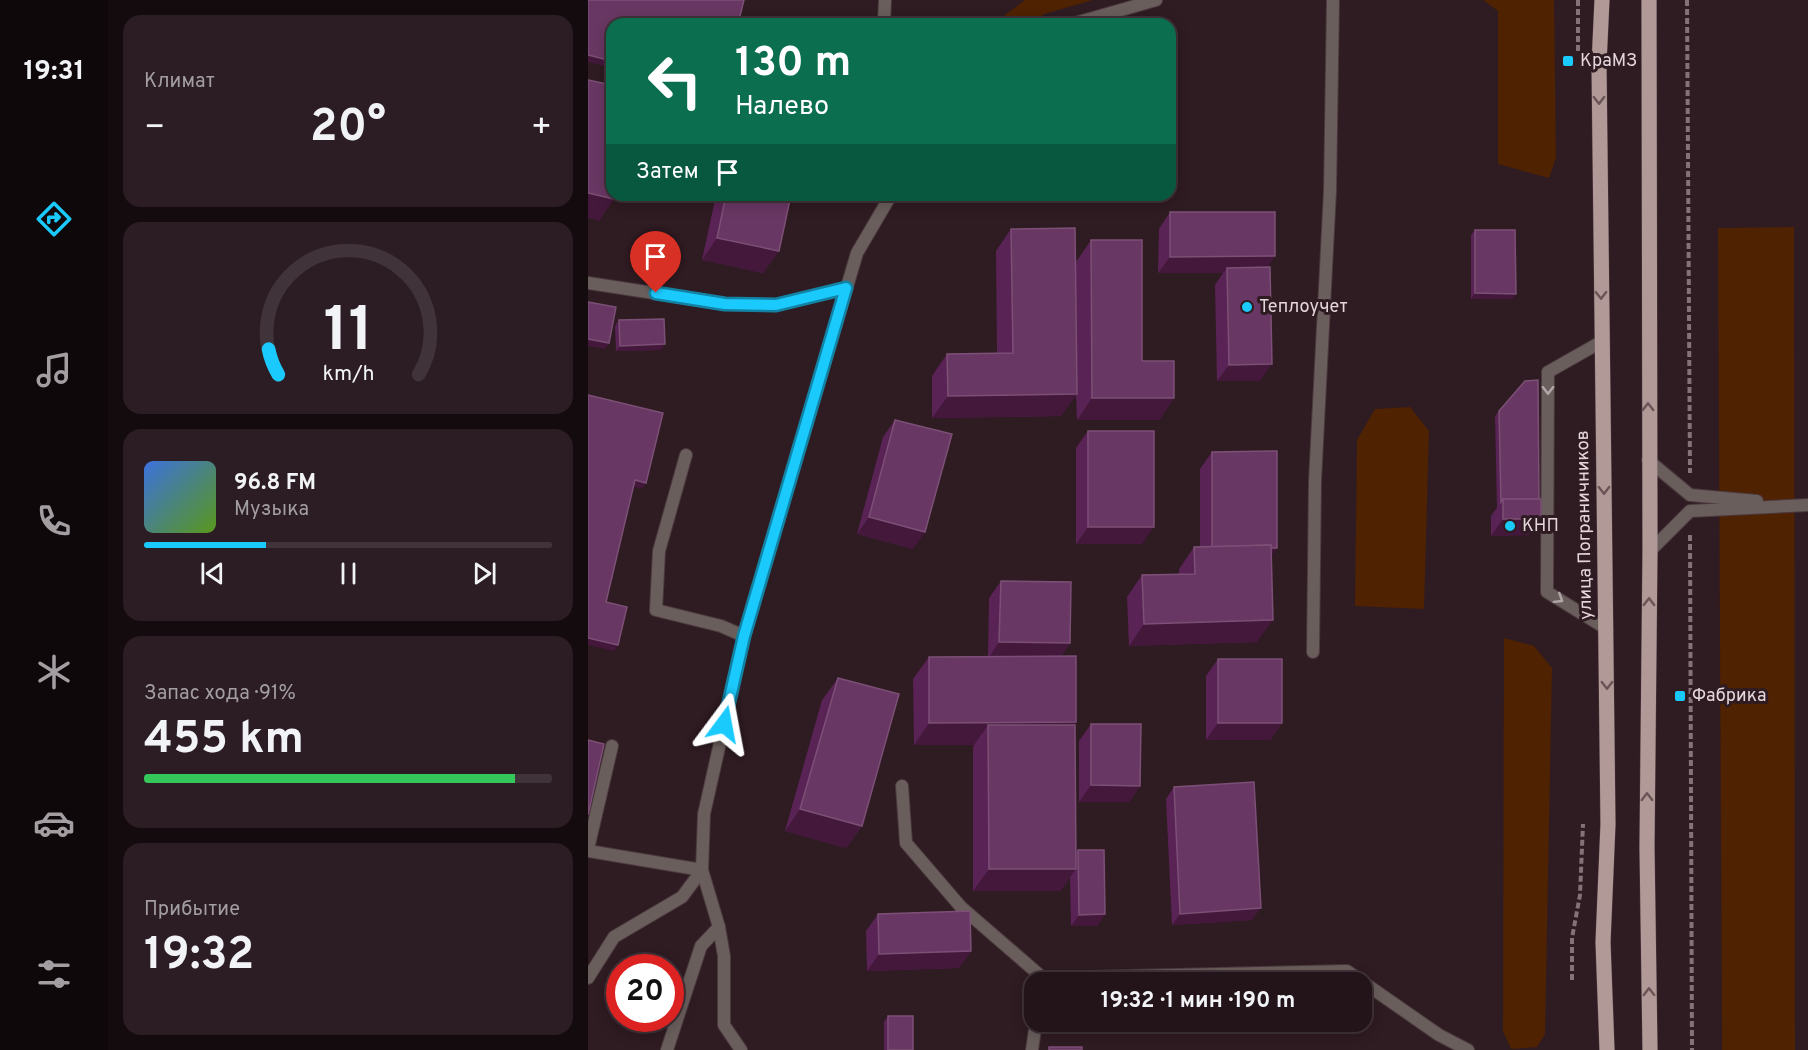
<!DOCTYPE html>
<html lang="ru">
<head>
<meta charset="utf-8">
<style>
  :root { --surface:#23141a; --page:#2b1d23; --text:#f1f3f6; --muted:#a39ea2; --line:#403339; --accent:#1bcafc }
  body { margin:0; font-family:Overpass,sans-serif; background:var(--page); color:var(--text); height:100vh; display:flex; flex-direction:column; font-size:22px; white-space:nowrap }
  * { box-sizing:border-box; margin:0 }
  p { font-size:20px; color:var(--muted) }
  .icon { flex:none; width:33px; height:33px; fill:none; stroke:currentColor; stroke-width:2; stroke-linecap:round; stroke-linejoin:round }
  .map { position:relative; flex:1; overflow:hidden }
  .side { display:flex; flex-direction:column; gap:15px; padding:15px; background:#130b0e; width:480px }
  .side>* { flex:none }
  .guide { position:absolute; left:18px; top:18px; width:570px; height:183px; border-radius:18px; box-shadow:0 3px 15px #0003,0 0 0 2px var(--line); background:#0b6e4f; color:#fff; overflow:hidden }
  .speed { position:absolute; left:18px; top:954px; display:flex; gap:12px; font-size:30px; font-weight:700; text-align:center }
  .speed>* { display:grid; place-content:center; width:78px; height:78px; border-radius:50%; background:var(--surface); box-shadow:0 3px 15px #0003,0 0 0 2px var(--line); line-height:1 }
  .speed .limit { border:9px solid #d22; background:#fff; color:#111 }
  .pin { position:absolute; display:grid; place-items:center; width:51px; height:51px; color:#fff; margin:-62px -26px; border-radius:50% 50% 50% 0; rotate:-45deg; box-shadow:0 0 6px #0007 }
  .pin .icon { rotate:45deg }
  .me { position:absolute; width:66px; margin:-33px; rotate:13deg; stroke-linejoin:round; filter:drop-shadow(0 0 4px #0008) }
  .turn { display:flex; align-items:center; gap:21px; height:126px; padding:0 30px; font-size:27px }
  .turn .icon { width:78px; height:78px; stroke-width:2.5 }
  .turn b { display:block; font-size:42px; line-height:51px }
  .then { display:flex; align-items:center; height:57px; padding:0 30px; background:#0003; gap:12px; font-size:22px }
  .big { font-size:45px; font-weight:700; line-height:1.1 }
  .side .card { flex:1; display:flex; flex-direction:column; justify-content:center; gap:9px; min-width:0; padding:0 21px; border-radius:18px; background:var(--page) }
  .side .dial { align-items:center; gap:0 }
  .dial svg { height:156px; overflow:visible; fill:none; stroke:var(--line); stroke-width:7; stroke-linecap:round; text-anchor:middle }
  .dial text { fill:var(--text); stroke:none }
  .song { display:flex; align-items:center; gap:18px }
  .cover { width:72px; height:72px; border-radius:9px; background:linear-gradient(135deg,hsl(220 70% 55%),hsl(90 70% 35%)) }
  .played { height:6px; border-radius:3px; background:linear-gradient(90deg,var(--accent) 30%,var(--line) 30%) }
  .keys { display:flex; justify-content:space-around; direction:ltr }
  .heat { display:flex; justify-content:space-between; align-items:center; font-size:33px; direction:ltr }
  .charge { height:9px; border-radius:4px; background:linear-gradient(90deg,#34c759 91%,var(--line) 0) }
  .trip { position:absolute; left:436px; top:972px; width:348px; height:60px; border-radius:18px; background:var(--surface); box-shadow:0 3px 15px #0003,0 0 0 2px var(--line); font-weight:700; line-height:60px; text-align:center }
  main { display:flex; flex:1; min-height:0 }
  .tab-bar { display:flex; flex-direction:column; width:108px; justify-content:space-around; align-items:center; background:#0e080a; color:var(--muted) }
  .tab-bar .icon { width:42px; height:42px }
  .tab-bar .active { color:var(--accent) }
  .tab-bar b { font-size:27px; color:var(--text) }
  .map>svg:first-child { display:block }
  .green { fill:#4f2202 }
  .lines { fill:none; stroke-linecap:round; stroke-linejoin:round }
  .lane-casing { stroke:#4c393f; stroke-width:14 }
  .primary-casing { stroke:#4c393f; stroke-width:16 }
  .path { stroke:#837277; stroke-width:4; stroke-dasharray:6 3; stroke-linecap:butt }
  .lane { stroke:#695e5c; stroke-width:12 }
  .primary { stroke:#b19997; stroke-width:15 }
  .wall { fill:#5a2355 }
  .shaded-wall { fill:#43183b }
  .building { fill:#693763; stroke:#7c5076; stroke-width:1.5 }
  .oneway { stroke:#6a5457 }
  .oneway2 { stroke:#b3a6a8 }
  .route-casing { stroke:#1283a4; stroke-width:15 }
  .route { stroke:#1bcafc; stroke-width:10 }
  .poi-dot { fill:#1bcafc; stroke:#2f1b22; stroke-width:2 }
  .labels { text-anchor:middle; dominant-baseline:central; stroke-width:6; stroke-linejoin:round; paint-order:stroke }
  .poi-label { font-size:18px; fill:#e4d6da; stroke:#2f1b22; text-anchor:start }
  .street-label { font-size:18px; fill:#e4d6da; stroke:#2f1b22 }
</style>
</head>
<body>
<main>
<nav class="tab-bar">
<b>19:31</b>
<svg class="icon active" aria-label="directions" viewBox="0 0 24 24"><path d="M12 3l9 9-9 9-9-9zM9 14v-3h6M13 9l2 2-2 2"/></svg>
<svg class="icon" aria-label="music" viewBox="0 0 24 24"><path d="M9 18V5l10-2v13"/><circle cx="6" cy="18" r="3"/><circle cx="16" cy="16" r="3"/></svg>
<svg class="icon" aria-label="phone" viewBox="0 0 24 24"><path d="M5 4h4l2 5-3 2q2 4 5 5l2-3 5 2v4C11 20 4 13 5 4z"/></svg>
<svg class="icon" aria-label="climate" viewBox="0 0 24 24"><path d="M12 3v18M4 7l16 10M4 17L20 7"/></svg>
<svg class="icon" aria-label="car" viewBox="0 0 24 24"><path d="M5 17H2v-5l4-1 3-4h7l3 4 3 1v5h-3M9 17h6M6 11h13"/><circle cx="7" cy="17" r="2"/><circle cx="17" cy="17" r="2"/></svg>
<svg class="icon" aria-label="filters" viewBox="0 0 24 24"><path d="M4 7h16M4 17h16"/><circle cx="9" cy="7" r="2"/><circle cx="15" cy="17" r="2"/></svg>
</nav>
<section class="side">
<div class="card"><p>Климат</p>
<div class="heat"><a>−</a><b class="big">20°</b><a>+</a></div>
</div>
<div class="card dial"><svg viewBox="0 0 100 80">
<path d="M14 69A42 42 0 1 1 86 69"/>
<path d="M14 69A42 42 0 0 1 9 56" stroke="#1bcafc"/>
<text x="50" y="56" font-size="32" font-weight="700">11</text>
<text x="50" y="72" font-size="11">km/h</text>
</svg></div>
<div class="card">
<div class="song"><i class="cover"></i><div><b>96.8 FM</b><p>Музыка</p></div></div>
<div class="played"></div>
<div class="keys"><svg class="icon" aria-label="previous" viewBox="0 0 24 24"><path d="M18 5L8 12l10 7zM5 5v14"/></svg><svg class="icon" aria-label="pause" viewBox="0 0 24 24"><path d="M8 5v14M16 5v14"/></svg><svg class="icon" aria-label="next" viewBox="0 0 24 24"><path d="M6 5l10 7-10 7zM19 5v14"/></svg></div>
</div>
<div class="card"><p>Запас хода · 91%</p><b class="big">455 km</b><div class="charge"></div></div>
<div class="card"><p>Прибытие</p><b class="big">19:32</b></div>
</section>
<div class="map">
<svg width="1220" height="1050" viewBox="0 0 1220 1050">
  <rect width="100%" height="100%" fill="#2f1b22"/>
  <g class="green">
    <polygon points="437,0 505,0 456,14 443,24 405,24"/>
    <polygon points="895,0 966,0 968,158 961,178 910,164 910,11"/>
    <polygon points="1206,227 1207,1050 1134,1050 1130,228"/>
    <polygon points="822,407 841,431 836,609 767,606 769,440 787,409"/>
    <polygon points="916,638 946,646 964,668 957,1034 949,1047 923,1049 915,1031"/>
  </g>
  <g class="lines">
    <g class="lane-casing">
      <g id="lane">
        <polyline points="296,24 297,0"/>
        <polyline points="484,24 568,0"/>
        <polyline points="0,283 137,304 188,305 258,288"/>
        <polyline points="1013,342 960,372 959,592 1019,629"/>
        <polyline points="98,455 71,551 68,610 133,626 156,636"/>
        <polyline points="1060,460 1102,495 1169,501"/>
        <polyline points="1062,551 1102,511 1220,505"/>
        <polyline points="725,652 727,481 742,191 745,0"/>
        <polyline points="314,786 318,843 373,907 455,978 759,971 851,1035 880,1050"/>
        <polyline points="0,849 24,746"/>
        <polyline points="0,851 114,870"/>
        <polyline points="131,927 136,956 136,1025 153,1050"/>
        <polyline points="0,978 26,937 94,897 114,870"/>
        <polyline points="79,1050 113,946 131,927 114,870 116,814 156,636 269,253 303,195"/>
        <polyline points="444,1050 448,1022"/>
      </g>
    </g>
    <g class="primary-casing">
      <g id="primary">
        <polyline points="1014,0 1011,64 1020,824 1015,942 1019,1050"/>
        <polyline points="1061,0 1062,551 1059,847 1062,1050"/>
      </g>
    </g>
    <g class="path">
      <polyline points="990,0 990,53"/>
      <polyline points="1099,0 1102,473"/>
      <polyline points="1102,535 1104,1050"/>
      <polyline points="984,980 984,938 992,895 995,824"/>
    </g>
    <use href="#lane" class="lane"/>
    <use href="#primary" class="primary"/>
  </g>
  <g class="wall">
    <polygon points="128,195 203,195 191,251 175,273 114,260"/>
    <polygon points="582,212 687,256 679,267 672,381 629,381 627,285 635,273 570,273 571,229"/>
    <polygon points="423,229 488,367 488,262 503,240 554,361 586,398 571,420 489,420 488,394 473,416 344,418 344,376 359,354 409,353 408,251"/>
    <polygon points="887,230 924,299 883,299 883,235"/>
    <polygon points="31,320 73,350 28,351 27,326"/>
    <polygon points="911,411 941,535 903,536 903,516 909,508 907,416"/>
    <polygon points="307,420 325,549 269,534 295,437"/>
    <polygon points="500,431 554,544 488,544 488,448"/>
    <polygon points="624,452 683,558 669,642 541,646 539,597 554,575 591,574 591,569 606,547 612,547 612,469"/>
    <polygon points="413,581 482,643 473,656 488,722 486,725 488,853 490,850 517,914 509,926 483,926 482,877 472,891 385,891 385,747 386,745 326,745 325,679 341,657 400,657 401,598"/>
    <polygon points="630,659 694,723 682,740 618,740 618,676"/>
    <polygon points="250,678 274,826 258,848 197,831 234,700"/>
    <polygon points="503,724 552,786 541,802 491,802 491,741"/>
    <polygon points="586,787 664,920 584,925 578,799"/>
    <polygon points="290,914 383,951 371,968 279,971 278,931"/>
    <polygon points="300,1016 325,1050 296,1050 296,1022"/>
  </g>
  <g class="shaded-wall">
    <polygon points="0,55 24,61 24,68 0,62"/>
    <polygon points="0,193 26,199 11,221 0,218"/>
    <polygon points="129,238 191,251 175,273 114,260"/>
    <polygon points="687,256 675,273 639,268 635,273 570,273 582,257"/>
    <polygon points="887,293 928,294 924,299 883,299"/>
    <polygon points="0,339 21,343 17,349 0,346"/>
    <polygon points="77,344 73,350 28,351 32,346"/>
    <polygon points="684,364 672,381 629,381 641,365"/>
    <polygon points="489,394 473,416 344,418 360,396"/>
    <polygon points="504,398 586,398 571,420 489,420"/>
    <polygon points="47,480 58,483 54,489 43,486"/>
    <polygon points="281,517 337,532 325,549 269,534"/>
    <polygon points="915,519 953,519 941,535 903,536"/>
    <polygon points="500,527 566,527 554,544 488,544"/>
    <polygon points="624,548 689,548 677,565"/>
    <polygon points="685,620 669,642 541,646 556,624"/>
    <polygon points="0,638 30,645 26,651 0,645"/>
    <polygon points="411,642 482,643 470,660 400,659"/>
    <polygon points="488,722 473,744 400,725 386,745 326,745 341,723"/>
    <polygon points="630,723 694,723 682,740 618,740"/>
    <polygon points="503,785 552,786 541,802 491,802"/>
    <polygon points="212,809 274,826 258,848 197,831"/>
    <polygon points="401,869 488,869 472,891 385,891"/>
    <polygon points="673,908 664,920 584,925 592,914"/>
    <polygon points="517,914 509,926 483,926 491,915"/>
    <polygon points="383,951 371,968 279,971 291,954"/>
  </g>
  <g class="building">
    <polygon points="0,0 156,0 150,24 24,24 24,61 0,55"/>
    <polygon points="0,80 24,85 24,195 27,195 26,199 0,193"/>
    <polygon points="138,195 203,195 191,251 129,238"/>
    <polygon points="582,212 687,212 687,256 582,257"/>
    <polygon points="487,228 489,394 360,396 359,354 425,353 423,229"/>
    <polygon points="887,230 927,230 928,294 887,293"/>
    <polygon points="503,240 554,240 554,361 586,361 586,398 504,398"/>
    <polygon points="682,267 684,364 641,365 639,268"/>
    <polygon points="0,302 28,307 21,343 0,339"/>
    <polygon points="76,319 77,344 32,346 31,320"/>
    <polygon points="950,380 951,499 915,499 913,502 911,411 937,381"/>
    <polygon points="0,395 75,413 58,483 47,480 18,602 39,607 30,645 0,638"/>
    <polygon points="307,420 364,434 337,532 281,517"/>
    <rect x="500" y="431" width="66" height="96"/>
    <polygon points="689,451 689,548 683,548 683,545 624,547 624,452"/>
    <rect x="915" y="499" width="38" height="20"/>
    <polygon points="683,545 685,620 556,624 554,575 607,574 606,547"/>
    <polygon points="413,581 483,582 482,643 411,642"/>
    <polygon points="488,656 488,722 341,723 341,657"/>
    <rect x="630" y="659" width="64" height="64"/>
    <polygon points="250,678 311,694 274,826 212,809"/>
    <polygon points="503,724 553,724 552,786 503,785"/>
    <polygon points="400,725 487,725 488,869 401,869"/>
    <polygon points="0,740 16,744 0,815"/>
    <polygon points="666,782 673,908 592,914 586,787"/>
    <polygon points="490,850 516,850 517,914 491,915"/>
    <polygon points="382,911 383,951 291,954 290,914"/>
    <rect x="300" y="1016" width="25" height="34"/>
    <rect x="461" y="1047" width="33" height="3"/>
  </g>
  <defs><path id="oneway-chevron" d="M-2-3.5L2.5 0L-2 3.5" fill="none" stroke-width="1.6" stroke-linecap="round" stroke-linejoin="round" transform="scale(1.5)"/></defs>
  <g class="oneway">
    <use href="#oneway-chevron" transform="translate(1011 100) rotate(89)"/>
    <use href="#oneway-chevron" transform="translate(1013 295) rotate(89)"/>
    <use href="#oneway-chevron" transform="translate(1060 407) rotate(-90)"/>
    <use href="#oneway-chevron" transform="translate(1016 490) rotate(89)"/>
    <use href="#oneway-chevron" transform="translate(1061 602) rotate(-89)"/>
    <use href="#oneway-chevron" transform="translate(1019 685) rotate(90)"/>
    <use href="#oneway-chevron" transform="translate(1059 797) rotate(-90)"/>
    <use href="#oneway-chevron" transform="translate(1061 992) rotate(-91)"/>
  </g>
  <g class="oneway2">
    <use href="#oneway-chevron" transform="translate(960 390) rotate(90)"/>
    <use href="#oneway-chevron" transform="translate(971 599) rotate(32)"/>
  </g>
  <g class="lines">
    <g class="route-casing">
      <polyline id="route" points="68,293 137,304 188,305 258,288 156,636 136,724"/>
    </g>
    <use href="#route" class="route"/>
  </g>
  <g class="poi-dot">
    <rect x="974" y="55" width="12" height="12" rx="3"/>
    <circle cx="659" cy="307" r="6"/>
    <circle cx="922" cy="526" r="6"/>
    <rect x="1086" y="690" width="12" height="12" rx="3"/>
  </g>
  <g class="labels">
    <g class="poi-label">
      <text x="992" y="61">КраМЗ</text>
      <text x="671" y="307">Теплоучет</text>
      <text x="934" y="526">КНП</text>
      <text x="1104" y="696">Фабрика</text>
    </g>
    <g class="street-label">
      <text transform="translate(997 525) rotate(-91)">улица Пограничников</text>
    </g>
  </g>
</svg>
<div class="speed"><div class="limit">20</div></div>
<div class="pin" style="left:68px;top:293px;background:#d93025"><svg class="icon" aria-label="arrive" viewBox="0 0 24 24"><path d="M6 21V4h12l-3 4 3 4H6"/></svg></div>
<svg class="me" style="left:136px;top:724px" viewBox="-20 -20 40 40"><path d="M0-17L14 15 0 8-14 15z" fill="#1bcafc" stroke="#fff" stroke-width="4"/></svg>
<div class="trip">19:32 · 1 мин · 190 m</div>
<div class="guide">
<div class="turn"><svg class="icon" aria-label="left" viewBox="0 0 24 24"><path d="M17 20v-9H6M10 6l-5 5 5 5"/></svg><div><b>130 m</b>Налево</div></div>
<div class="then">Затем<svg class="icon" aria-label="arrive" viewBox="0 0 24 24"><path d="M6 21V4h12l-3 4 3 4H6"/></svg></div>
</div>
</div>
</main>
</body>
</html>
